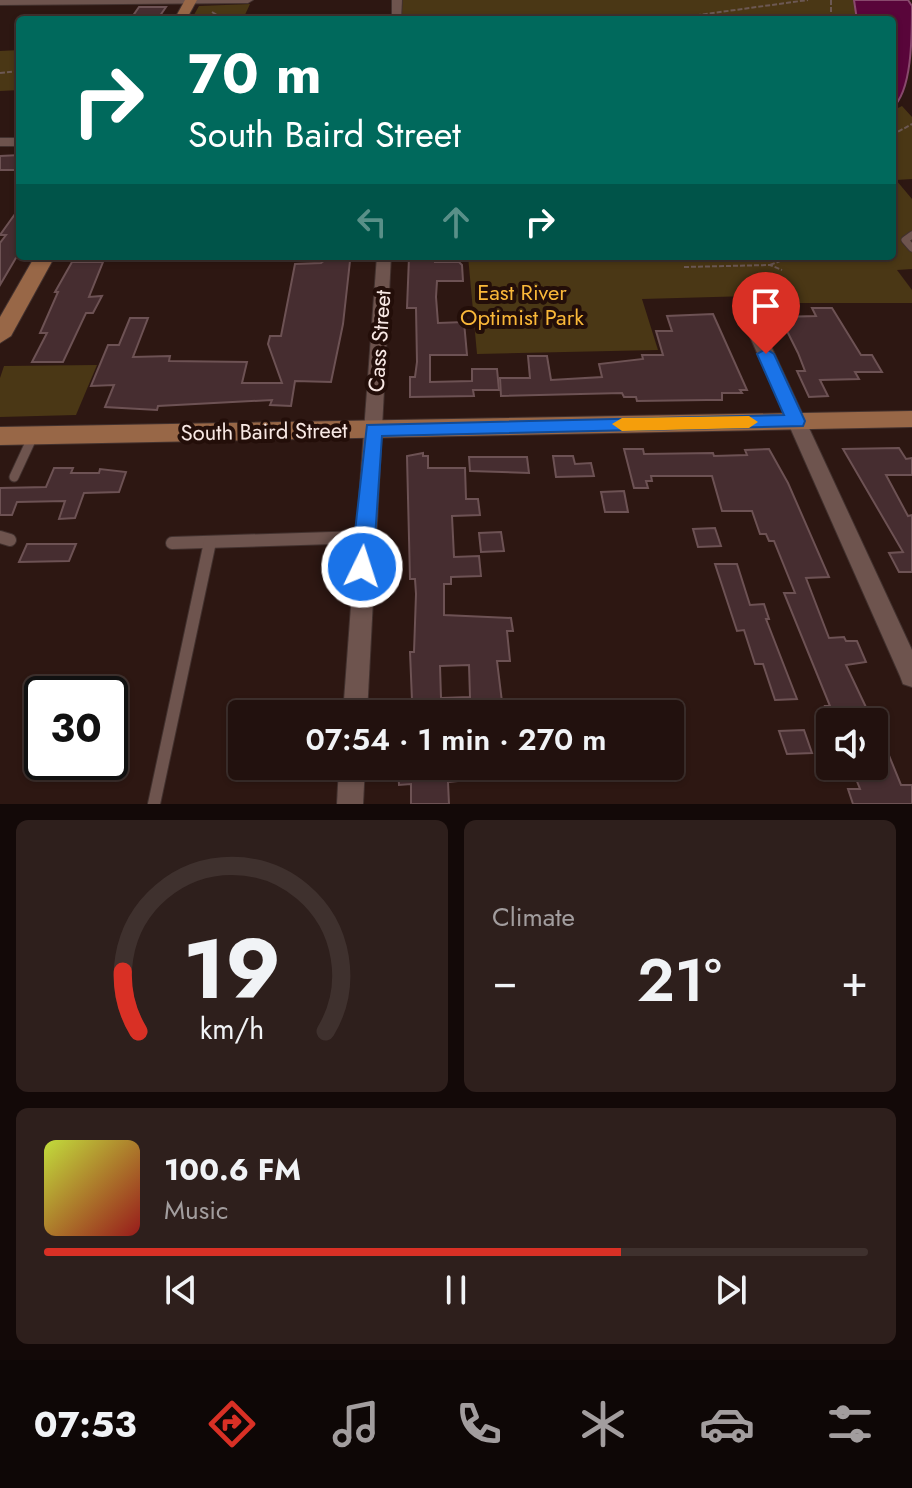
<!DOCTYPE html>
<html lang="en">
<head>
<meta charset="utf-8">
<style>
  :root { --surface:#22110e; --page:#2e1f1c; --text:#f1f3f6; --muted:#a29d9e; --line:#3f312e; --accent:#d93025 }
  body { margin:0; font-family:Jost,sans-serif; background:var(--page); color:var(--text); height:100vh; display:flex; flex-direction:column; font-size:30px; white-space:nowrap }
  * { box-sizing:border-box; margin:0 }
  p { font-size:26px; color:var(--muted) }
  .icon { flex:none; width:44px; height:44px; fill:none; stroke:currentColor; stroke-width:2; stroke-linecap:round; stroke-linejoin:round }
  .map { position:relative; height:804px; overflow:hidden }
  .details { display:flex; flex-direction:column; gap:16px; padding:16px; background:#130908; flex:1 }
  .details>* { flex:none }
  .top-card { position:absolute; left:16px; top:16px; width:880px; height:244px; border-radius:8px; box-shadow:0 2px 6px #0004,0 0 0 2px var(--line); background:#00695c; color:#fff; overflow:hidden }
  .tools { position:absolute; left:816px; top:708px; display:grid; gap:16px }
  .tools a { display:grid; place-items:center; width:72px; height:72px; border-radius:8px; background:var(--surface); box-shadow:0 2px 6px #0004,0 0 0 2px var(--line); font-size:40px }
  .speed { position:absolute; left:24px; top:676px; display:flex; gap:16px; font-size:40px; font-weight:700; text-align:center }
  .speed>* { display:grid; place-content:center; width:104px; height:104px; border-radius:50%; background:var(--surface); box-shadow:0 2px 6px #0004,0 0 0 2px var(--line); line-height:1 }
  .speed .limit { border:4px solid #111; border-radius:12px; background:#fff; color:#111 }
  .pin { position:absolute; display:grid; place-items:center; width:68px; height:68px; color:#fff; margin:-82px -34px; border-radius:50% 50% 50% 0; rotate:-45deg; box-shadow:0 0 8px #0007 }
  .pin .icon { rotate:45deg }
  .me { position:absolute; width:88px; margin:-44px; rotate:4deg; stroke-linejoin:round; filter:drop-shadow(0 0 6px #0008) }
  .turn { display:flex; align-items:center; gap:28px; height:168px; padding:0 40px; font-size:36px }
  .turn .icon { width:104px; height:104px; stroke-width:2.5 }
  .turn b { display:block; font-size:56px; line-height:68px }
  .lanes { display:flex; align-items:center; height:76px; padding:0 40px; background:#0003; justify-content:center; gap:40px; direction:ltr }
  .lanes .off { opacity:.35 }
  .big { font-size:60px; font-weight:600; line-height:1.1 }
  .details .tile { flex:1; display:flex; flex-direction:column; justify-content:center; gap:12px; min-width:0; padding:0 28px; border-radius:12px; background:var(--page) }
  .details .dial { align-items:center; gap:0 }
  .dial svg { height:208px; overflow:visible; fill:none; stroke:var(--line); stroke-width:7; stroke-linecap:round; text-anchor:middle }
  .dial text { fill:var(--text); stroke:none }
  .song { display:flex; align-items:center; gap:24px }
  .cover { width:96px; height:96px; border-radius:12px; background:linear-gradient(135deg,hsl(70 70% 55%),hsl(0 70% 35%)) }
  .played { height:8px; border-radius:4px; background:linear-gradient(90deg,var(--accent) 70%,var(--line) 70%) }
  .keys { display:flex; justify-content:space-around; direction:ltr }
  .heat { display:flex; justify-content:space-between; align-items:center; font-size:44px; direction:ltr }
  .details .tiles { flex:1; display:grid; gap:16px; grid-template-columns:1fr 1fr }
  .tile:last-child { grid-column:span 2 }
  .trip { position:absolute; left:228px; top:700px; width:456px; height:80px; border-radius:8px; background:var(--surface); box-shadow:0 2px 6px #0004,0 0 0 2px var(--line); font-weight:600; line-height:80px; text-align:center }
  .tab-bar { display:flex; height:128px; justify-content:space-around; align-items:center; background:#0e0706; color:var(--muted) }
  .tab-bar .icon { width:56px; height:56px }
  .tab-bar .on { color:var(--accent) }
  .tab-bar b { font-size:36px; color:var(--text) }
  .map>svg:first-child { display:block }
  .green { fill:#4a3715 }
  .water { fill:#59053a; stroke:#89496d; stroke-width:2 }
  .building { fill:#462d30; stroke:#6d5254; stroke-width:2; fill-rule:evenodd }
  .lines { fill:none; stroke-linecap:round; stroke-linejoin:round }
  .lane-far2-casing { stroke:#42312e; stroke-width:9 }
  .lane-far1-casing { stroke:#42312e; stroke-width:11 }
  .lane-casing { stroke:#42312e; stroke-width:14 }
  .street-casing { stroke:#42312e; stroke-width:2 }
  .secondary-casing { stroke:#42312e; stroke-width:2 }
  .path { stroke:#6c5853; stroke-width:2; stroke-dasharray:5 2; stroke-linecap:butt }
  .lane-far2 { stroke:#6e544e; stroke-width:7 }
  .lane-far1 { stroke:#6e544e; stroke-width:9 }
  .lane { stroke:#6e544e; stroke-width:12 }
  .street { fill:#6e544e; fill-rule:evenodd }
  .secondary { fill:#986747; fill-rule:evenodd }
  .route { fill:#1a73e8; stroke:#114b97; stroke-width:2 }
  .slow { fill:#f59e0b }
  .labels { text-anchor:middle; dominant-baseline:central; stroke-width:8; stroke-linejoin:round; paint-order:stroke }
  .park-label { font-size:22px; fill:#fab839; stroke:#230e09 }
  .street-label { font-size:22px; fill:#f8e8e4; stroke:#230e09 }
</style>
</head>
<body>
<div class="map">
<svg width="912" height="804" viewBox="0 0 912 804">
  <rect width="100%" height="100%" fill="#2d1712"/>
  <g class="green">
    <polygon points="397,0 854,0 857,20 191,20 199,6 250,4 244,17 397,19"/>
    <polygon points="20,50 20,90 0,91 0,51"/>
    <polygon points="902,106 912,117 912,179 896,180 912,199 912,269 897,270 912,290 912,303 768,303 750,296 642,299 658,350 477,354 468,256 892,256 892,111"/>
    <polygon points="97,365 76,415 0,417 0,378 4,366"/>
  </g>
  <path class="water" d="M854,0H908L912,6C912,37 912,92 892,108V20H857Z"/>
  <g class="building">
    <polygon points="139,7 166,7 157,20 130,20"/>
    <polygon points="20,155 20,170 0,170 0,156"/>
    <polygon points="20,207 20,251 0,285 0,243 6,235 0,235"/>
    <polygon points="329,257 348,257 350,261 343,324 331,382 295,381 291,406 270,405 272,400 158,406 157,410 105,407 114,385 91,386 108,345 119,345 130,318 148,318 133,357 170,356 169,361 247,362 242,383 282,383 268,344 270,336 281,336 295,264 321,263"/>
    <polygon points="409,257 435,257 435,262 459,262 462,265 463,281 437,281 436,297 438,323 464,322 467,355 430,355 430,382 472,381 472,369 497,369 499,390 473,390 474,396 410,397 410,377 415,377 417,362 416,308 407,308"/>
    <polygon points="72,262 103,262 89,297 102,296 93,313 86,313 63,362 32,362 47,333 40,333 58,292 55,292"/>
    <polygon points="812,308 832,308 861,355 872,355 882,372 855,372 859,379 820,380 828,396 809,397 797,371 805,371 798,353 780,317 816,316"/>
    <polygon points="713,314 747,390 740,390 742,393 722,393 722,400 707,400 637,401 636,397 624,397 622,393 501,396 500,378 530,378 528,356 547,356 551,380 602,377 599,364 643,359 642,355 663,355 656,331 672,331 667,316"/>
    <polygon points="899,448 906,459 912,458 912,475 886,475 908,516 912,515 912,572 899,572 889,553 903,552 843,449"/>
    <polygon points="624,449 643,449 644,454 713,453 714,456 747,455 745,450 769,449 788,483 829,577 806,578 829,638 844,637 846,641 857,641 866,662 846,665 873,722 830,722 825,706 830,706 784,593 795,593 774,541 769,541 766,534 760,534 752,511 722,511 712,476 651,476 652,481 646,481 648,488 634,488"/>
    <path d="M423,453V456H428V468H465L466,499H478L480,515L452,516L454,557L479,556L481,576L451,577V584H444V615L511,618L513,631H507L510,661H497L503,710L399,714V700H412L410,652H414L416,594L415,579H410L407,456ZM469,665L470,697L441,698L440,666Z"/>
    <polygon points="553,456 573,456 575,464 591,463 594,476 556,477"/>
    <polygon points="469,457 527,457 529,473 470,471"/>
    <polygon points="54,468 73,468 71,473 99,473 100,469 126,472 119,492 84,493 75,518 59,519 65,501 17,502 12,515 0,515 0,488 46,487"/>
    <polygon points="624,491 628,512 605,512 601,492"/>
    <polygon points="715,528 721,546 698,547 693,529"/>
    <polygon points="501,532 504,551 481,552 479,533"/>
    <polygon points="27,544 76,544 69,561 19,562"/>
    <polygon points="715,564 737,564 750,605 764,604 769,619 766,619 797,699 775,700 763,664 755,664 744,630 737,631"/>
    <polygon points="875,721 901,785 912,785 912,804 853,804 848,789 860,789 851,766 874,766"/>
    <polygon points="804,730 812,753 787,754 779,731"/>
    <polygon points="398,766 456,766 457,781 448,782 449,804 411,804 411,784 399,785"/>
  </g>
  <g class="lines">
    <g class="lane-far2-casing">
      <g id="lane-far2">
        <polyline points="912,235 905,240 912,248"/>
        <polyline points="743,296 744,287 774,290"/>
      </g>
    </g>
    <g class="lane-far1-casing">
      <g id="lane-far1">
        <polyline points="743,303 744,294"/>
        <polyline points="14,477 33,436"/>
      </g>
    </g>
    <g class="lane-casing">
      <g id="lane">
        <polyline points="0,537 10,540"/>
        <polyline points="172,543 364,537"/>
        <polyline points="154,804 210,542"/>
      </g>
    </g>
    <g class="street-casing">
      <g id="street">
        <polygon points="0,0 253,0 248,3 0,5"/>
        <polygon points="392,0 402,0 401,20 392,19"/>
        <rect x="0" y="138" width="20" height="8"/>
        <polygon points="377,256 391,256 367,714 343,714"/>
        <polygon points="743,298 751,303 912,650 912,687 903,684 900,676 735,303"/>
        <polygon points="339,766 365,766 363,804 337,804"/>
      </g>
    </g>
    <g class="secondary-casing">
      <g id="secondary">
        <polygon points="185,0 197,0 186,20 174,20"/>
        <polygon points="35,256 55,256 11,336 0,343 0,317"/>
        <polygon points="912,411 912,427 0,445 0,427"/>
      </g>
    </g>
    <g class="path">
      <polyline points="831,0 831,20"/>
      <polyline points="212,12 225,20"/>
      <polyline points="626,20 691,16 808,0"/>
      <polyline points="0,73 20,71"/>
      <polyline points="892,135 912,124"/>
      <polyline points="770,265 793,256"/>
      <polyline points="684,267 770,265 782,270"/>
    </g>
    <use href="#lane-far2" class="lane-far2"/>
    <use href="#lane-far1" class="lane-far1"/>
    <use href="#lane" class="lane"/>
    <use href="#street" class="street"/>
    <use href="#secondary" class="secondary"/>
  </g>
  <polygon class="route" points="766,349 774,354 805,421 803,426 382,436 373,567 370,573 362,576 354,573 351,567 367,425 784,415 757,354"/>
  <polygon class="slow" points="749,416 758,422 749,428 622,431 612,424 622,418"/>
  <g class="labels">
    <g class="park-label">
      <text x="522" y="292">East River<tspan x="522" dy="25">Optimist Park</tspan></text>
    </g>
    <g class="street-label">
      <text transform="translate(379 341) rotate(-86)">Cass Street</text>
      <text transform="translate(264 431) rotate(-1)">South Baird Street</text>
    </g>
  </g>
</svg>
<div class="tools">
<a><svg class="icon" aria-label="sound" viewBox="0 0 24 24"><path d="M4 9h4l5-4v14l-5-4H4zM17 9q2 3 0 6"/></svg></a>
</div>
<div class="speed"><div class="limit">30</div></div>
<div class="pin" style="left:766px;top:354px;background:#d93025"><svg class="icon" aria-label="arrive" viewBox="0 0 24 24"><path d="M6 21V4h12l-3 4 3 4H6"/></svg></div>
<svg class="me" style="left:362px;top:567px" viewBox="-20 -20 40 40"><circle r="17" fill="#1a73e8" stroke="#fff" stroke-width="3"/><path d="M0-11L8 9 0 5-8 9z" fill="#fff"/></svg>
<div class="trip">07:54 · 1 min · 270 m</div>
<div class="top-card">
<div class="turn"><svg class="icon" aria-label="right" viewBox="0 0 24 24"><path d="M7 20v-9h11M14 6l5 5-5 5"/></svg><div><b>70 m</b>South Baird Street</div></div>
<div class="lanes"><svg class="icon off" aria-label="left" viewBox="0 0 24 24"><path d="M17 20v-9H6M10 6l-5 5 5 5"/></svg><svg class="icon off" aria-label="ahead" viewBox="0 0 24 24"><path d="M12 20V5M6 11l6-6 6 6"/></svg><svg class="icon" aria-label="right" viewBox="0 0 24 24"><path d="M7 20v-9h11M14 6l5 5-5 5"/></svg></div>
</div>
</div>
<section class="details">
<div class="tiles">
<div class="tile dial"><svg viewBox="0 0 100 80">
<path d="M14 69A42 42 0 1 1 86 69"/>
<path d="M14 69A42 42 0 0 1 8 46" stroke="#d93025"/>
<text x="50" y="56" font-size="32" font-weight="700">19</text>
<text x="50" y="72" font-size="11">km/h</text>
</svg></div>
<div class="tile"><p>Climate</p>
<div class="heat"><a>−</a><b class="big">21°</b><a>+</a></div>
</div>
<div class="tile">
<div class="song"><i class="cover"></i><div><b>100.6 FM</b><p>Music</p></div></div>
<div class="played"></div>
<div class="keys"><svg class="icon" aria-label="previous" viewBox="0 0 24 24"><path d="M18 5L8 12l10 7zM5 5v14"/></svg><svg class="icon" aria-label="pause" viewBox="0 0 24 24"><path d="M8 5v14M16 5v14"/></svg><svg class="icon" aria-label="next" viewBox="0 0 24 24"><path d="M6 5l10 7-10 7zM19 5v14"/></svg></div>
</div>
</div>
</section>
<nav class="tab-bar">
<b>07:53</b>
<svg class="icon on" aria-label="directions" viewBox="0 0 24 24"><path d="M12 3l9 9-9 9-9-9zM9 14v-3h6M13 9l2 2-2 2"/></svg>
<svg class="icon" aria-label="music" viewBox="0 0 24 24"><path d="M9 18V5l10-2v13"/><circle cx="6" cy="18" r="3"/><circle cx="16" cy="16" r="3"/></svg>
<svg class="icon" aria-label="phone" viewBox="0 0 24 24"><path d="M5 4h4l2 5-3 2q2 4 5 5l2-3 5 2v4C11 20 4 13 5 4z"/></svg>
<svg class="icon" aria-label="climate" viewBox="0 0 24 24"><path d="M12 3v18M4 7l16 10M4 17L20 7"/></svg>
<svg class="icon" aria-label="car" viewBox="0 0 24 24"><path d="M5 17H2v-5l4-1 3-4h7l3 4 3 1v5h-3M9 17h6M6 11h13"/><circle cx="7" cy="17" r="2"/><circle cx="17" cy="17" r="2"/></svg>
<svg class="icon" aria-label="filters" viewBox="0 0 24 24"><path d="M4 7h16M4 17h16"/><circle cx="9" cy="7" r="2"/><circle cx="15" cy="17" r="2"/></svg>
</nav>
</body>
</html>
